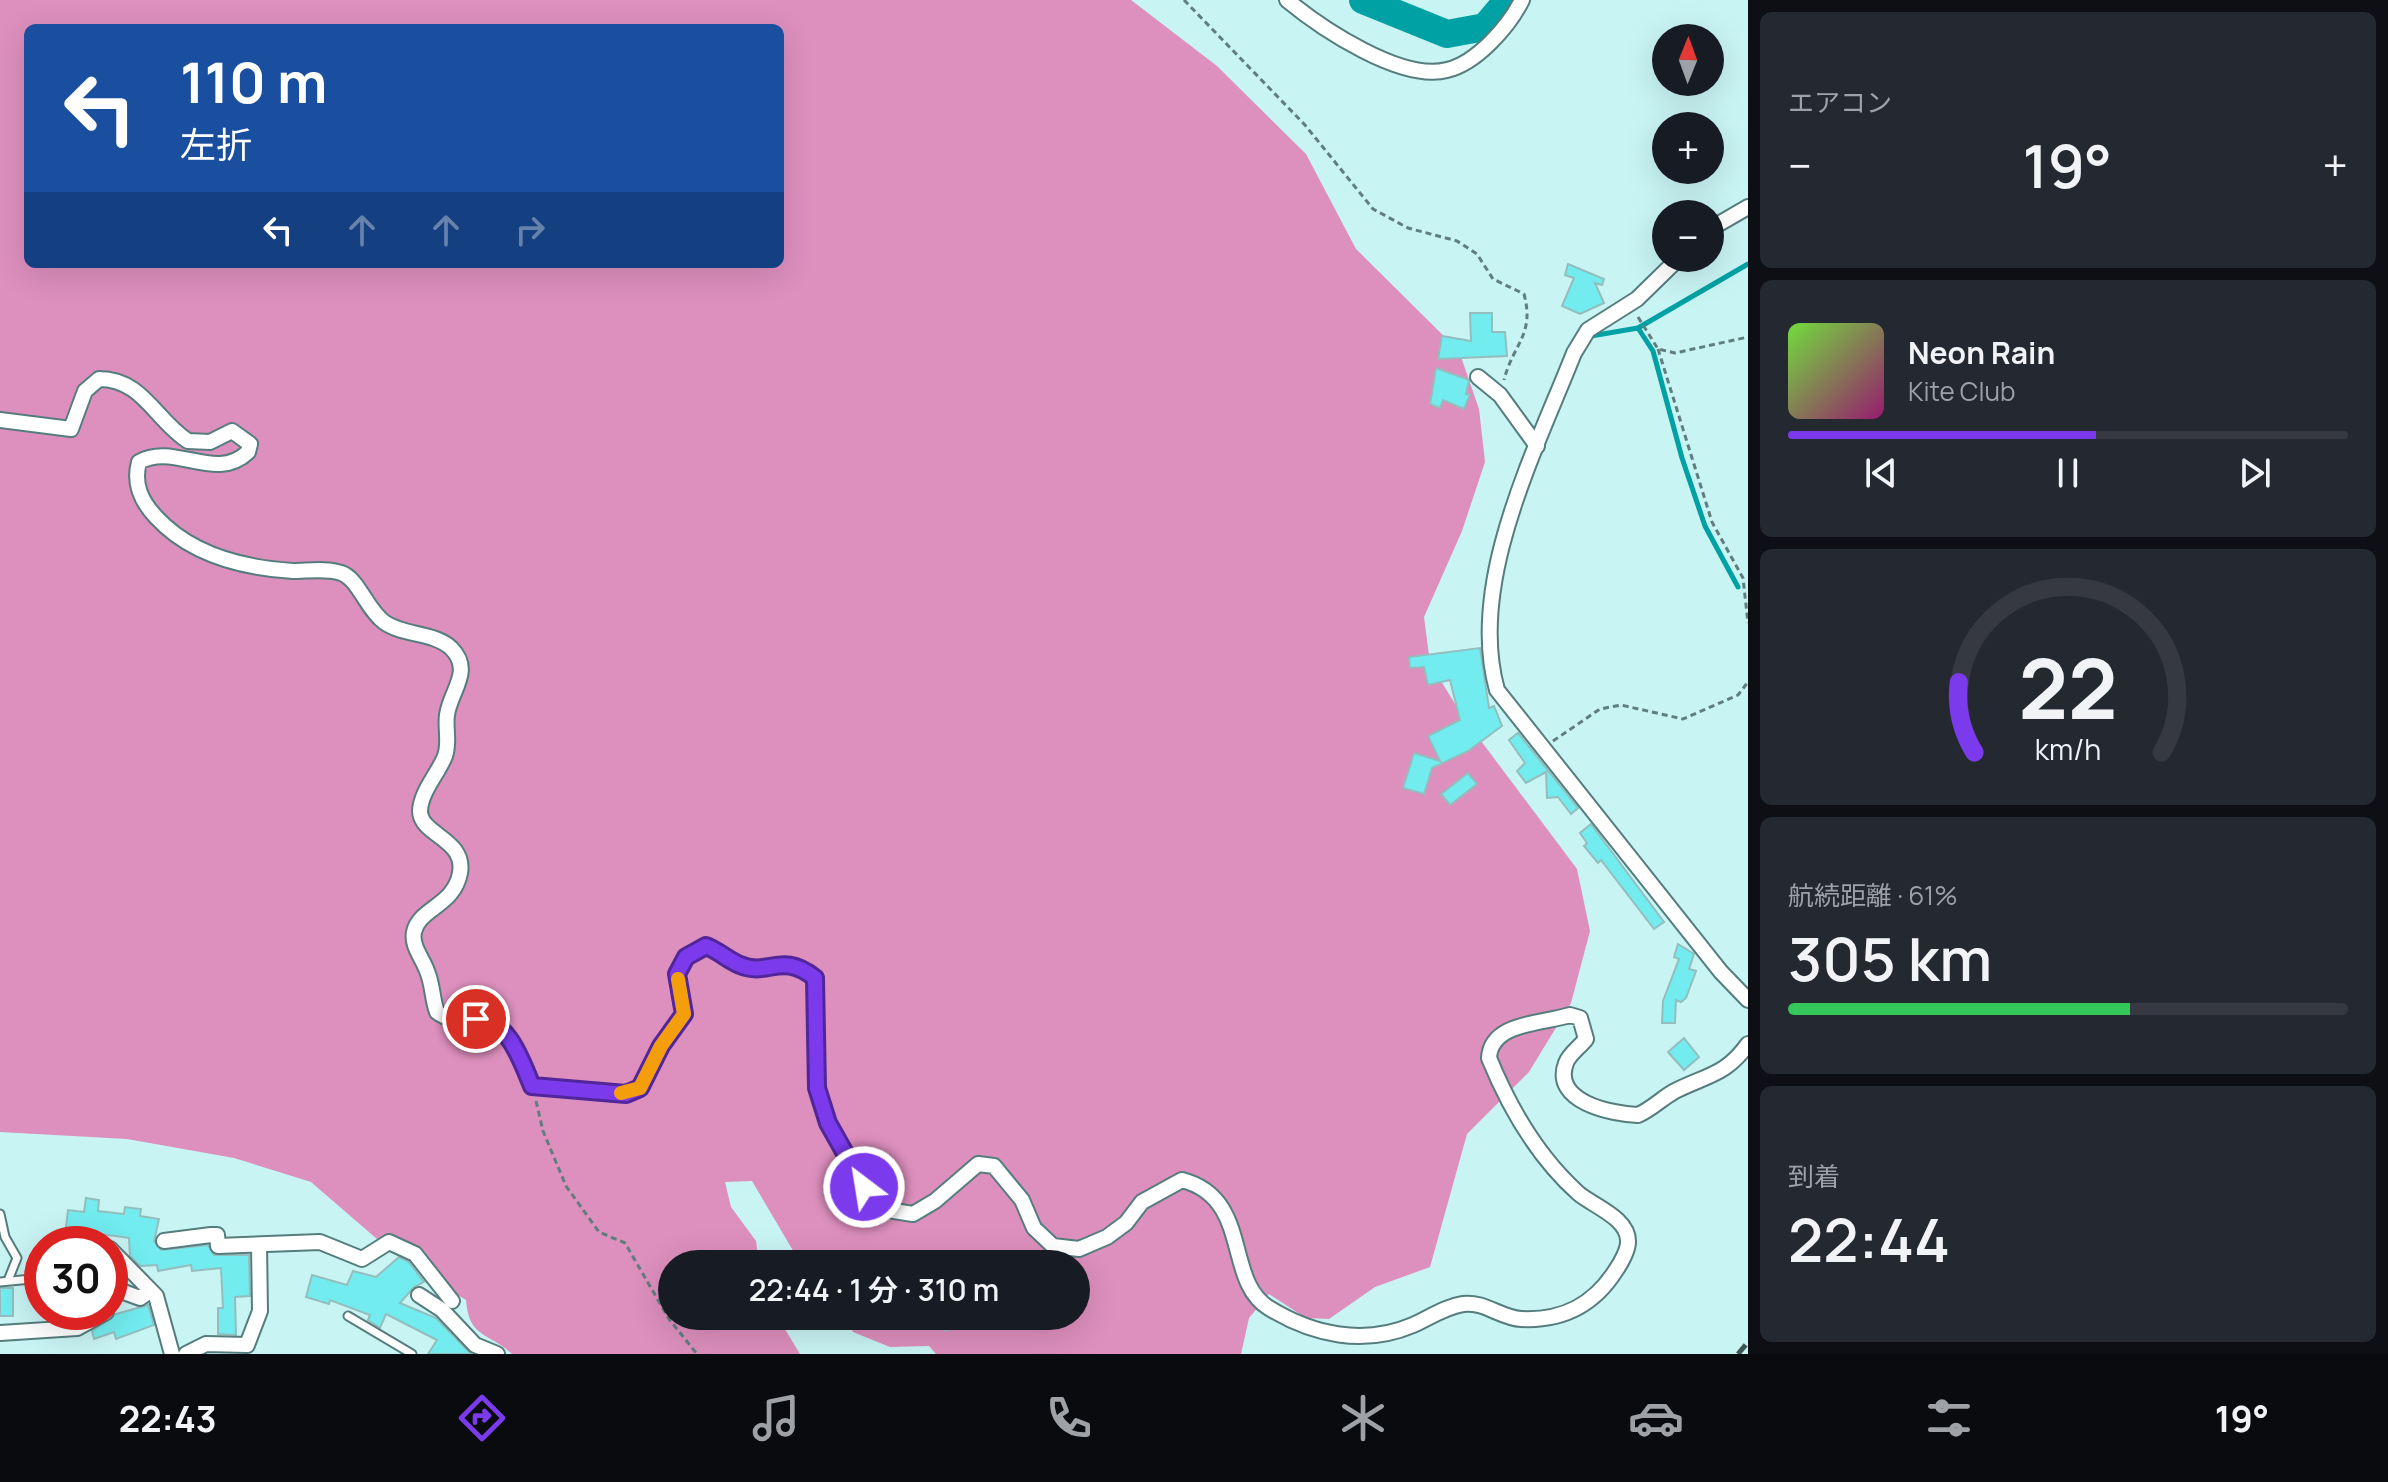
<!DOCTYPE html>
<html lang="ja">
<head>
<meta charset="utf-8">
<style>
  :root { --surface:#171b24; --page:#242831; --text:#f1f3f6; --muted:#9ea1a6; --line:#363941; --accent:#7c3aed }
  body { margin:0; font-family:Manrope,"Noto Sans JP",sans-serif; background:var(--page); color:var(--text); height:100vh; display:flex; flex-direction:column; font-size:30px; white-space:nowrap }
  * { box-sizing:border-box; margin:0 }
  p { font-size:26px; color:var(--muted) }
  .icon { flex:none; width:44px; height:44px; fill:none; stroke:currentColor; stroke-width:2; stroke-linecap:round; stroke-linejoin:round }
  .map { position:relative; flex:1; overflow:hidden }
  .drawer { display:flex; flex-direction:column; gap:12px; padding:12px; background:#0d0f14; width:640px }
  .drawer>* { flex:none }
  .banner { position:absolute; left:24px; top:24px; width:760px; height:244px; border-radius:12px; box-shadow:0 8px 32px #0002; background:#1a4fa0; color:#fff; overflow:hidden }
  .needle { width:52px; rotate:1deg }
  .buttons { position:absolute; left:1652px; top:24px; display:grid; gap:16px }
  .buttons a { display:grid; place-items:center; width:72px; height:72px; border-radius:50%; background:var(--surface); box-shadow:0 8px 32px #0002; font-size:40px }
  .speed { position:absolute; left:24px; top:1226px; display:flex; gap:16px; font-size:40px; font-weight:700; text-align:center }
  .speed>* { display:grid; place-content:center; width:104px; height:104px; border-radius:50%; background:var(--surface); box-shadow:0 8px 32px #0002; line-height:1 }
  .speed .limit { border:12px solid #d22; background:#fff; color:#111 }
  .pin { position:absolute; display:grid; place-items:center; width:68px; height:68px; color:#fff; margin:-34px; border:4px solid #fff; border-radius:50%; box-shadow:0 2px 8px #0007 }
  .me { position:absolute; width:88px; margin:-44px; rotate:329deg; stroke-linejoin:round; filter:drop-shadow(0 0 6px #0008) }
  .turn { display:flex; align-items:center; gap:28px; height:168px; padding:0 24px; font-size:36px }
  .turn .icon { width:104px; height:104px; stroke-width:2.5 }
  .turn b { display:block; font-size:56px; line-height:68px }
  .lanes { display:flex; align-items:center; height:76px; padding:0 24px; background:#0003; justify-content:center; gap:40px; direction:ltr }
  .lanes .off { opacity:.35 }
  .big { font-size:60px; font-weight:600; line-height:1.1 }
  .drawer .card { flex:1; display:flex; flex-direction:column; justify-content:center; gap:12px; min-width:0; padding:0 28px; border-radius:12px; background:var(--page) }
  .drawer .dial { align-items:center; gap:0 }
  .dial svg { height:208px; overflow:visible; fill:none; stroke:var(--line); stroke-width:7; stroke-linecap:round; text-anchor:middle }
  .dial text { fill:var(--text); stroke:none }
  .song { display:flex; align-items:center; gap:24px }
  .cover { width:96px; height:96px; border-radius:12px; background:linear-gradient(135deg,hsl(100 70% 55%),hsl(320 70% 35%)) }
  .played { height:8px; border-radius:4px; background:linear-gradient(90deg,var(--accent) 55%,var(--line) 55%) }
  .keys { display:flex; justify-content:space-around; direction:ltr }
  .heat { display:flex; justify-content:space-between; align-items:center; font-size:44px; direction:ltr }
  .charge { height:12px; border-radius:6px; background:linear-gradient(90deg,#34c759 61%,var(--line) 0) }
  .trip { position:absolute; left:658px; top:1250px; width:432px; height:80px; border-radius:40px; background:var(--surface); box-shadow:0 8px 32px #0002; font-weight:600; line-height:80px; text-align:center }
  .tab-bar { display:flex; height:128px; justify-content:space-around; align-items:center; background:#090b0e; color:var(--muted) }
  .tab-bar .icon { width:56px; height:56px }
  .tab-bar .selected { color:var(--accent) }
  .tab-bar b { font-size:36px; color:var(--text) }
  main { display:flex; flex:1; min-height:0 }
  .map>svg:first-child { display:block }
  .forest { fill:#dd8fbd; fill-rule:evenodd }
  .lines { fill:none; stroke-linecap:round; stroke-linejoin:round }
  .stream { stroke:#00a1a4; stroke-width:5 }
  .river { stroke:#00a1a4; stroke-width:28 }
  .building { fill:#72ecef; stroke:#94bebe; stroke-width:2 }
  .lane-casing { stroke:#567d7e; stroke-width:11 }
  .street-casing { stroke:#567d7e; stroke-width:18 }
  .path { stroke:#617e7e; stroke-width:3; stroke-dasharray:6 4; stroke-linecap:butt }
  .lane { stroke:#fff; stroke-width:7 }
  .street { stroke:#fff; stroke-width:14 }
  .rail { stroke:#3d5555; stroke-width:5; stroke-dasharray:12 6; stroke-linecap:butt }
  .route-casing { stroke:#51269a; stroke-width:20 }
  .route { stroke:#7c3aed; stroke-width:14 }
  .slow { stroke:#f59e0b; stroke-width:14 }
</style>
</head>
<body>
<main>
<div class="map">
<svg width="1748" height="1354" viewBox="0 0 1748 1354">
  <rect width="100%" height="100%" fill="#c9f4f4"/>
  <path class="forest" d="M0,0H1131L1217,66L1306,154L1356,249L1459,351L1479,409L1485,462L1462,531L1424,617L1430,663L1463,717L1577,869L1590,931L1571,1003L1529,1072L1467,1134L1430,1267L1375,1287L1329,1319L1306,1318L1269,1294L1249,1318L1241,1354H936L929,1346L890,1347L853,1332L845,1316H1076V1264H808L798,1259L752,1181L725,1182L731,1207L756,1241L759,1264H672V1316H777L800,1354H512C489,1332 469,1339 466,1300L439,1283L432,1265L417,1248L398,1237L377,1239L311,1182L234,1158L127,1139L0,1132ZM28,28H780V264H28Z"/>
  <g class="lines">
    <g class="stream">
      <polyline points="1638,328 1653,351 1682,458 1705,526 1738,587"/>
      <polyline points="1591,336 1638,328 1748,264"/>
    </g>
    <polyline class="river" points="1363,0 1447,34 1485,27 1508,0"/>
  </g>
  <g class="building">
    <polygon points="1568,264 1604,279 1602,285 1595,283 1604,303 1580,314 1562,306 1574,278 1565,275"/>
    <polygon points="1470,313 1492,313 1492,332 1505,332 1507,356 1438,359 1442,336 1471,341"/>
    <polygon points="1436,368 1469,380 1466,394 1470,395 1464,409 1443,400 1440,408 1430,404"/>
    <polygon points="1480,648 1489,708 1494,706 1502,726 1468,751 1432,768 1424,794 1403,788 1414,753 1440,761 1428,736 1460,720 1450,680 1428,685 1424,667 1410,668 1409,657"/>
    <polygon points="1518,733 1578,808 1571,814 1558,797 1547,798 1546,772 1526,783 1517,771 1525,763 1509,740"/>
    <polygon points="1468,773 1477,784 1450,805 1441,794"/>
    <polygon points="1591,824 1664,922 1654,929 1601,860 1598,863 1584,846 1587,843 1580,833"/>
    <polygon points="1678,944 1694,954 1689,969 1696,971 1686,998 1681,1002 1676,1000 1675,1023 1662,1023 1663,1001 1679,959 1674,957"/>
    <polygon points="1684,1038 1699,1057 1684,1070 1668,1052"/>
    <polygon points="86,1198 99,1200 98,1211 124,1214 125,1207 141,1209 140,1216 159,1219 154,1241 161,1250 208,1245 214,1255 249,1255 250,1296 235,1297 236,1335 218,1334 218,1308 223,1308 221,1268 192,1271 191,1265 158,1271 157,1265 140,1266 130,1256 129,1238 116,1236 88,1233 87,1244 64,1244 68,1210 84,1212"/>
    <polygon points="399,1257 409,1262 424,1282 414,1287 400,1303 436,1318 471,1354 428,1354 437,1340 386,1314 380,1328 368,1320 370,1315 330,1300 329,1304 306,1297 312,1275 347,1285 353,1271 376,1277"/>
    <rect x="0" y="1288" width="13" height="28"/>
    <polygon points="148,1305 154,1325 116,1339 114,1332 94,1339 92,1331 116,1314"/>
    <polygon points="923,1316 956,1316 947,1331"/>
  </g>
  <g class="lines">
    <g class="lane-casing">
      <g id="lane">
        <polyline points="0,1214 5,1237 17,1258 9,1278"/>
        <polyline points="0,1282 42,1278"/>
        <polyline points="348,1316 412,1354"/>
      </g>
    </g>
    <g class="street-casing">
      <g id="street">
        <path d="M1287,0C1321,28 1401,82 1447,70C1477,63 1509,26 1522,0"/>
        <polyline points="1710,229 1748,207"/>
        <path d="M1679,258L1637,299L1588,330L1574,353C1535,452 1467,583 1497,690L1721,972L1748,1000"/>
        <polyline points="1478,377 1500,395 1537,446"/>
        <path d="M0,420L71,429L85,391L99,379C143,379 155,420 188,441L210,442L232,431L250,444L248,452C216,483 174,442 139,462C133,484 141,501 156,517C191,555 243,568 293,571C308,571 327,568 341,573C358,578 367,610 384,622C403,636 434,632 451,648C474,671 450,691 447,715C445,729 450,742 445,756C438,774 421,791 420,811C420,835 466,839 460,873C454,906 419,908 414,932C411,946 423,959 427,971C433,985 432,999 437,1012C454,1025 467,1015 486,1019C510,1024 523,1066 532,1086L626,1094L640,1088L661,1046L684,1014L677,974L686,957L706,946C719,951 728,960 740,965C769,977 781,951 815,978L817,1088L828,1123L864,1187L894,1211L913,1214L935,1201L978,1164L994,1166L1022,1200L1034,1228L1053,1246L1079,1249L1107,1237L1126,1223L1142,1202L1182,1180C1252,1198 1224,1281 1269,1308C1313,1335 1364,1346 1413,1325C1429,1318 1444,1307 1463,1304C1484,1301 1501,1318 1521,1319C1563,1321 1594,1305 1616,1270C1621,1263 1628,1250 1628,1242C1629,1218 1593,1206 1578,1193C1538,1157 1509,1107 1489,1058C1491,1022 1542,1024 1570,1015L1580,1018L1586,1039C1580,1047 1569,1054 1566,1063C1551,1102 1612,1114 1638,1115C1652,1109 1662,1098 1675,1091C1707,1075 1726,1075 1748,1044"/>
        <polyline points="164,1241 211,1235 217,1235 218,1246 320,1242 362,1259 389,1242 415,1254 452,1301"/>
        <polyline points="110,1249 156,1296 172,1354"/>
        <polyline points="110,1287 140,1298 150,1291"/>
        <polyline points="419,1295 442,1310 475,1345 497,1354"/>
        <polyline points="0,1333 77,1328 106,1312"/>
        <polyline points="186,1354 206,1344 247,1345 260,1311 259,1245"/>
      </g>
    </g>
    <g class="path">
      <path d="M1184,0L1305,125L1373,209L1408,228L1457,241L1477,254L1493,279L1524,294C1535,335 1513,344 1504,380"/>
      <polyline points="1638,317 1658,349 1675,353 1748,337"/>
      <polyline points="1658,349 1712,522 1743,578 1748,623"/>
      <polyline points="1553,741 1600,709 1621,705 1683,719 1738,695 1748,682"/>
      <polyline points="536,1101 543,1131 566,1186 599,1232 625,1243 669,1319 697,1354"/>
    </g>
    <use href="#lane" class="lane"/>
    <use href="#street" class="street"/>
    <polyline class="rail" points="1738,1354 1748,1342"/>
  </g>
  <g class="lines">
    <g class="route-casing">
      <path id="route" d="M476,1019C508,1019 521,1060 532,1086L626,1094L640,1088L661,1046L684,1014L677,974L686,957L706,946C719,951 728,960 740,965C769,977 781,951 815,978L817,1088L828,1123L864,1187"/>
    </g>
    <use href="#route" class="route"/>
    <polyline class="slow" points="621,1093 640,1088 661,1046 684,1014 678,979"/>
  </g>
</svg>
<div class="buttons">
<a><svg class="needle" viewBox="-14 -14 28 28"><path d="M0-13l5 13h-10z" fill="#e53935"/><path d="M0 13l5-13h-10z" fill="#9ea1a6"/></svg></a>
<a>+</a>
<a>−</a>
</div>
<div class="speed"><div class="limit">30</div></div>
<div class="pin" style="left:476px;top:1019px;background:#d93025"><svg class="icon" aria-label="arrive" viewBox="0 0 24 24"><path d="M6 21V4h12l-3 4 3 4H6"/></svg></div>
<svg class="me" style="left:864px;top:1187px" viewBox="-20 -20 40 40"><circle r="17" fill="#7c3aed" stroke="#fff" stroke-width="3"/><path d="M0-11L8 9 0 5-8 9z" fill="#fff"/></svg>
<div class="trip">22:44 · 1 分 · 310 m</div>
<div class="banner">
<div class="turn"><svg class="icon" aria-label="left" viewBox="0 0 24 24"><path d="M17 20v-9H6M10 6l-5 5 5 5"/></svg><div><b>110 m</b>左折</div></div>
<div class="lanes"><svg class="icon" aria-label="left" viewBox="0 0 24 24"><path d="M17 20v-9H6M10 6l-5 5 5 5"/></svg><svg class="icon off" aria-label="ahead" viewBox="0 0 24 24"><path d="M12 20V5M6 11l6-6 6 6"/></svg><svg class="icon off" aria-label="ahead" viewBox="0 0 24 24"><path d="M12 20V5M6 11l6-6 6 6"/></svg><svg class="icon off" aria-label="right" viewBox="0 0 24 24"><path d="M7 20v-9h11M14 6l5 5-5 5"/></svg></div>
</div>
</div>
<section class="drawer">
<div class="card"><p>エアコン</p>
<div class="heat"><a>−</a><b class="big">19°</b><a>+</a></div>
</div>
<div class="card">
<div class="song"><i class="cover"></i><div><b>Neon Rain</b><p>Kite Club</p></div></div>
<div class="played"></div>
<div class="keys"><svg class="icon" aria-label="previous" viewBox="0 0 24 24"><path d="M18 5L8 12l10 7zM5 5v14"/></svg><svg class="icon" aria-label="pause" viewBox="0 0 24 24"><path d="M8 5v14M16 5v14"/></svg><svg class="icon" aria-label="next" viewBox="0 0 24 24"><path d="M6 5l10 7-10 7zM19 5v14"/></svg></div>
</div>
<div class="card dial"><svg viewBox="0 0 100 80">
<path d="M14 69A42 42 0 1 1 86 69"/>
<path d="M14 69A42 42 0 0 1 8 42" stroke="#7c3aed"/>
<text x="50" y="56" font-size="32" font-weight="700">22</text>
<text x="50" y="72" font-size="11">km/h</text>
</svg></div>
<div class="card"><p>航続距離 · 61%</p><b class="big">305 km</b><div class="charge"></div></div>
<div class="card"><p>到着</p><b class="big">22:44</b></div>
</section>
</main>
<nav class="tab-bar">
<b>22:43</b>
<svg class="icon selected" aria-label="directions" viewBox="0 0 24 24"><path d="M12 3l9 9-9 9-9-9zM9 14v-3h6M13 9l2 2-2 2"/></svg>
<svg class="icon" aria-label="music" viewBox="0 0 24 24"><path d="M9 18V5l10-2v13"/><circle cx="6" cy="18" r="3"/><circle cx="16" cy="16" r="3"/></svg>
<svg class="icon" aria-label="phone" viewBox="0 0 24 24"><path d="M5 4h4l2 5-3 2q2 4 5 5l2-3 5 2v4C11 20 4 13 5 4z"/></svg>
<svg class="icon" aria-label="climate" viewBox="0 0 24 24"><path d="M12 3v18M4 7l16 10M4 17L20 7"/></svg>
<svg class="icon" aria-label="car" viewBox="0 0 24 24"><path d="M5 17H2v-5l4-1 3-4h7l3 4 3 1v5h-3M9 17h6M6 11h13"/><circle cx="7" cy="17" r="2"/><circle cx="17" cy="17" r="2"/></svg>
<svg class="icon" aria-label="filters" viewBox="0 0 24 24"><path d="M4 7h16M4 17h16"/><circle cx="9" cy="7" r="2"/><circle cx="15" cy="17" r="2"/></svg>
<b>19°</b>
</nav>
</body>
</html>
